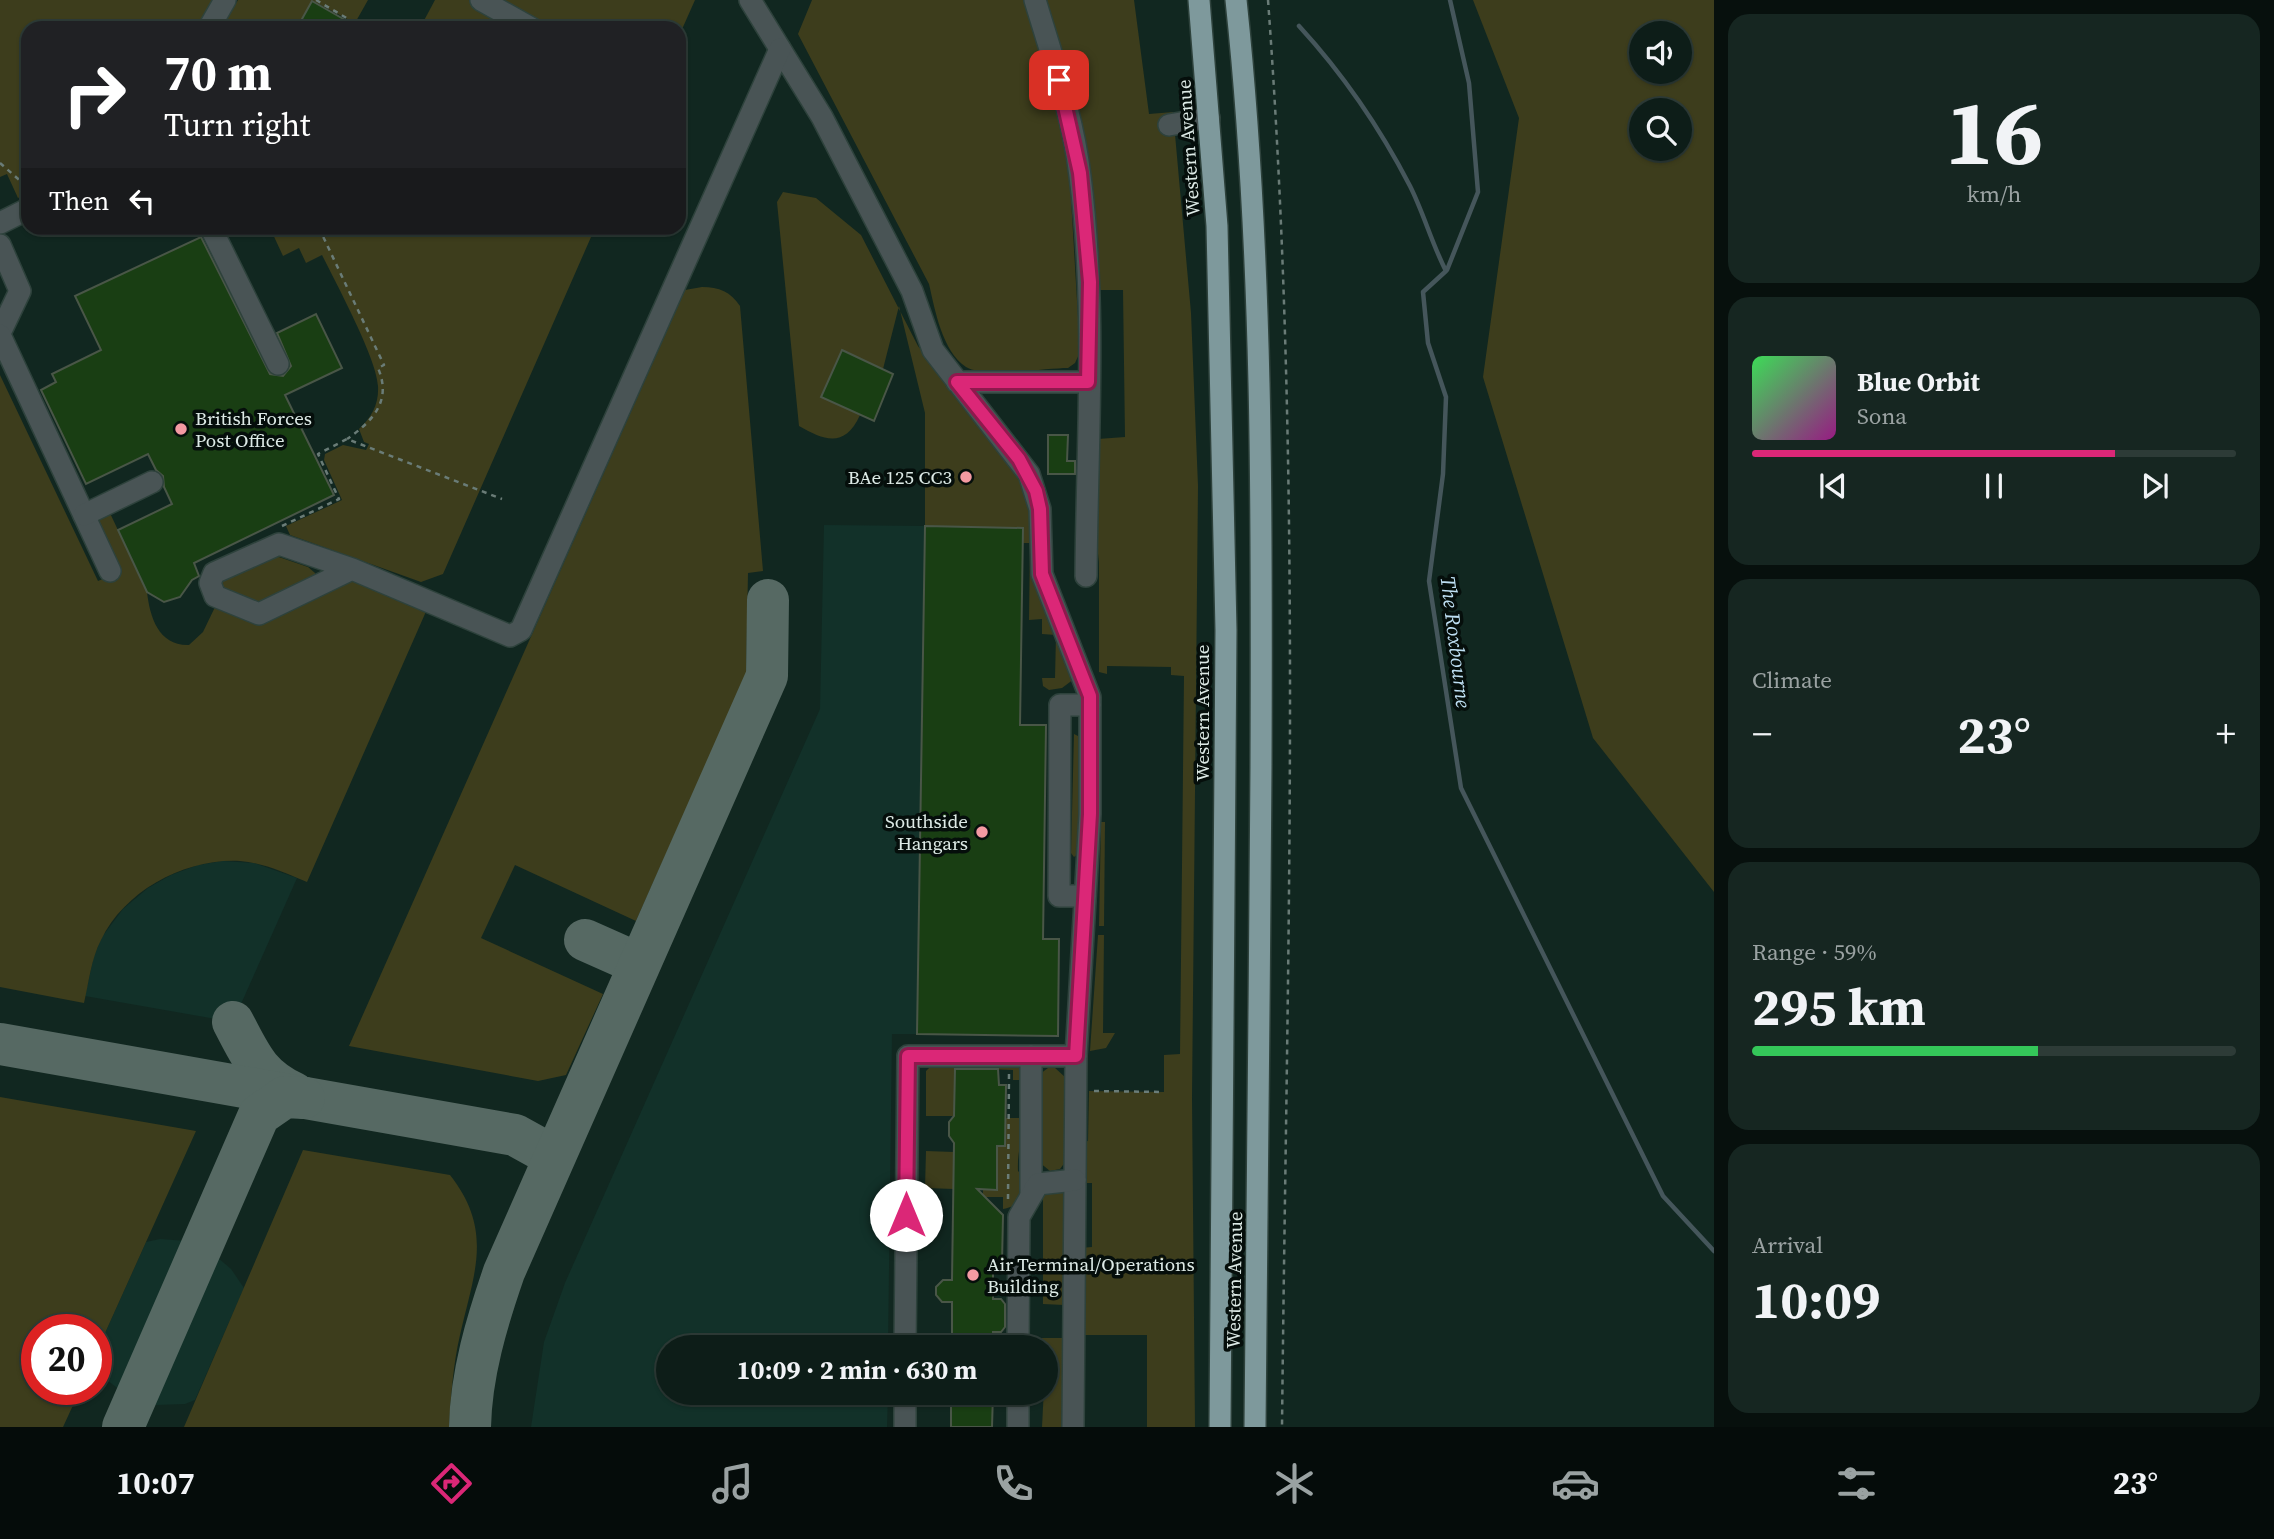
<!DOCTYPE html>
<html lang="en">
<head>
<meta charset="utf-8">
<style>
  :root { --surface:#0d1d18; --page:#162621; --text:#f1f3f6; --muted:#9aa2a2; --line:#2d3b37; --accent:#db2777 }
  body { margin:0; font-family:"Source Serif 4",serif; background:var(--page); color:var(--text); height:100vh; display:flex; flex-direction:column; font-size:26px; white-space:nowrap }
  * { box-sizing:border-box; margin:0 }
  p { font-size:23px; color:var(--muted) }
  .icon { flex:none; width:38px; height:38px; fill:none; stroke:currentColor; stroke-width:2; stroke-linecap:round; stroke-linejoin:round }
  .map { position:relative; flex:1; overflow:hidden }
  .details { display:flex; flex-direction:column; gap:14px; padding:14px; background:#07100d; width:560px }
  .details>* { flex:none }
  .top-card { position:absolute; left:21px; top:21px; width:665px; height:214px; border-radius:21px; box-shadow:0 2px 5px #0004,0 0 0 2px var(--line); background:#202124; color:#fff; overflow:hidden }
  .tools { position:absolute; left:1629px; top:21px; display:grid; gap:14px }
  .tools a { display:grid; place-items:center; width:63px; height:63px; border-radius:50%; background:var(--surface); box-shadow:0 2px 5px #0004,0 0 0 2px var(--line); font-size:35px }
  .speed { position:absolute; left:21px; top:1314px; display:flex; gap:14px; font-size:35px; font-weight:700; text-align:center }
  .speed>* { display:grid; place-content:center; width:91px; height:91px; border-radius:50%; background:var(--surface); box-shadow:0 2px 5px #0004,0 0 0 2px var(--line); line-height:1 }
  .speed .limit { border:10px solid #d22; background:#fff; color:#111 }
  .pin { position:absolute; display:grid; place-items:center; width:60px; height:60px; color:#fff; margin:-30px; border-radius:14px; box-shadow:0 4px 10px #0006 }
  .me { position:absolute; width:77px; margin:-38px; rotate:0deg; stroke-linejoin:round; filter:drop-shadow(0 0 5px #0008) }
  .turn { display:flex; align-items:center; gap:24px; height:147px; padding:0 28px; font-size:32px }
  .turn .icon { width:91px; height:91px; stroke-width:2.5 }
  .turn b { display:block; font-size:49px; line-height:60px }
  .then { display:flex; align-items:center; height:66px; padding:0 28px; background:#0003; gap:14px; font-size:26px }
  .big { font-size:52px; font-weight:700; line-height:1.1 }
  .details .widget { flex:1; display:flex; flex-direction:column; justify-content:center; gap:10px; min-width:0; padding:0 24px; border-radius:21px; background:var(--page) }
  .details .dial { align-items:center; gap:0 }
  .dial b { font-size:91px; line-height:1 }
  .song { display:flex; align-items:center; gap:21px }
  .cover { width:84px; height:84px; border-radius:10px; background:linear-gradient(135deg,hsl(130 70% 55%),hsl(310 70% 35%)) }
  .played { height:7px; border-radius:4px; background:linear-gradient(90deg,var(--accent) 75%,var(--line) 75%) }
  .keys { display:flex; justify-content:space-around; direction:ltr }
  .heat { display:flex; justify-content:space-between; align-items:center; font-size:38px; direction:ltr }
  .charge { height:10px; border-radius:5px; background:linear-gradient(90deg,#34c759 59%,var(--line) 0) }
  .trip { position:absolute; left:656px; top:1335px; width:402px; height:70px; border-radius:35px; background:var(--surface); box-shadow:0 2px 5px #0004,0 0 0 2px var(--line); font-weight:700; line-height:70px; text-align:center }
  .dock { display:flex; height:112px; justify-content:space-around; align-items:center; background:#050c0a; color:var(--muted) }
  .dock .icon { width:49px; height:49px }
  .dock .active { color:var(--accent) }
  .dock b { font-size:32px; color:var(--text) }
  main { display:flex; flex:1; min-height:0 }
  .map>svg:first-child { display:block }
  .built { fill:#123129 }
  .green { fill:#3d3d1c; fill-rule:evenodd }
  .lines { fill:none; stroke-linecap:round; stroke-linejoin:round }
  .stream { stroke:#45565b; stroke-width:4.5 }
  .taxiway { stroke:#566963; stroke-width:42 }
  .building { fill:#193e13; stroke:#495647; stroke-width:2 }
  .minor-casing { stroke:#2e423c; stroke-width:24 }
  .highway-casing { stroke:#2e423c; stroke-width:24 }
  .path { stroke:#6a7c77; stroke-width:2.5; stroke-dasharray:5 5; stroke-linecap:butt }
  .minor { stroke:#495455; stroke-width:21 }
  .highway { stroke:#7e999c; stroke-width:21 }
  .route-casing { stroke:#8e194d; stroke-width:18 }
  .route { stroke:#db2777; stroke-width:12 }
  .poi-dot { fill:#f49aa2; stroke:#050e0b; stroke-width:2.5 }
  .labels { text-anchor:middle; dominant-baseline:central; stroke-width:7; stroke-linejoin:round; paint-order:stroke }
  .street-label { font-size:19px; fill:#ddeae6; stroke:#050e0b }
  .poi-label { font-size:19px; fill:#ddeae6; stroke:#050e0b; text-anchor:start }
  .water-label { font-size:21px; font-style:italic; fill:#bedff3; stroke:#050e0b }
</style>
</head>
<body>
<main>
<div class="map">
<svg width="1714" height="1427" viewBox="0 0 1714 1427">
  <rect width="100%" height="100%" fill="#112720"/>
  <g class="built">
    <polygon points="824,525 925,526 917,1034 892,1034 888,1347 668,1348 668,1393 888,1393 887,1427 531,1427 544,1342 565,1283 820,709"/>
    <polygon points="222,861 254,863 297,878 233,1022 85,996 94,955 102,937 123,909 148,888 171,875 198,865"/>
    <polygon points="160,1239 187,1241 211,1252 231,1269 244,1288 195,1400 185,1404 156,1405 129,1397 107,1380 96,1362 96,1353 146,1242"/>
  </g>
  <g class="green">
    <polygon points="0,0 221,0 205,28 28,28 28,193 18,198 7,174 0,177"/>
    <polygon points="238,0 368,0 355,23 313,1 297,28 222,28"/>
    <polygon points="435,0 470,0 519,28 420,28"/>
    <polygon points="492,0 695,0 679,36 679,28 541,28"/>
    <path d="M812,0H1024L1050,82L1069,164L1080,352L1075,363L1068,368C1046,368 983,378 966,367C942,351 935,310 929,284L798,34Z"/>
    <polygon points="1045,0 1134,0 1149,114 1173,112 1191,313 1198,486 1192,1098 1195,1427 1147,1427 1147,1335 1080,1335 1080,1248 1092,1247 1092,1183 1080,1183 1081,1142 1088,1141 1089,1091 1164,1092 1164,1055 1180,1054 1184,676 1171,675 1171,667 1107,666 1107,674 1099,672 1099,562 1093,512 1098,439 1125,437 1123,290 1096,290"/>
    <path d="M1473,0H1714V892L1593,738L1483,377L1519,118ZM1642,33H1680V72H1642ZM1680,110V149H1642V110Z"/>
    <path d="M783,192L816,198L861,235L918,346L1004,453L1024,484L1074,679L1062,688L1049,690L1043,686L1042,678H1055L1056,635L1042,634V619L1029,620L1030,543H1023V528L925,526V413L899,306L883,369L842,350L822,397L860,415C845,448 825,441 799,426L777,202Z"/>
    <path d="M270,228H595L443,574L421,582L290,535L286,526L342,500L324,460L325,454L343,445L366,450L369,444L364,442L359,429C372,417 379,404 378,386C377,359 336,283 322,255L306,263L299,248L283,256Z"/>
    <path d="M702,287C719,287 731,292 740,306L763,571L748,573L746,675L636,921L515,865L481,938L603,994L566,1075L538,1081L349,1046L685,290Z"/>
    <path d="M0,375L98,581L118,572L97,521L109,511L147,592C150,618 159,646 189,645L203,632L216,605L265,620L349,578L428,607L307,882C285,873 264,863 240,861C186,858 125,890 101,940C91,959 89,982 84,1003L0,987Z"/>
    <polygon points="273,555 308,567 315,573 315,578 260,605 222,591 219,582"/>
    <polygon points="1074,734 1080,737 1079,853 1074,857 1071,853"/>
    <polygon points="1101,822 1105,822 1104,926 1099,926"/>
    <polygon points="1098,935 1104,935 1103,1033 1115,1033 1106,1048 1090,1051"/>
    <polygon points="931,1066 1023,1067 1023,1080 1013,1080 1013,1070 955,1068 954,1116 926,1116 926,1071"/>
    <polygon points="1054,1067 1066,1078 1066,1161 1060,1169 1050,1171 1039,1162 1040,1074 1048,1068"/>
    <polygon points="0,1097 196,1131 96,1353 96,1330 37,1330 37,1390 80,1390 63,1427 0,1427"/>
    <path d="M1006,1118H1023C1023,1139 1017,1151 1018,1171L1023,1176C1023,1194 1023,1205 1003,1209V1197H983V1189H997V1146H1005Z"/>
    <path d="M303,1150L450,1175C494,1231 474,1273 460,1335C453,1365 451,1396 449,1427H184Z"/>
    <polygon points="926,1151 954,1152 954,1189 925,1188"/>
    <polygon points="1062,1191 1065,1195 1064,1305 1043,1304 1043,1197 1045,1192"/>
    <polygon points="1042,1338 1065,1338 1064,1427 1042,1427 1046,1348 1042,1347"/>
  </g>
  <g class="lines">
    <g class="stream">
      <path d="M1299,26C1343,74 1380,128 1410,186C1424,214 1432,244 1446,271L1423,292L1428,343L1446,397L1443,474L1429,581L1461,788L1663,1196L1714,1251"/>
      <polyline points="1447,270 1478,192 1469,83 1450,0"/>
    </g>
    <g class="taxiway">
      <polyline points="585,940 639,964"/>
      <path d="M233,1022C251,1056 258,1076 294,1093"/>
      <polyline points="0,1044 515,1135 553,1156"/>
      <polyline points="123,1427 259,1115 285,1097 304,1098"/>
      <path d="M470,1427C471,1374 487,1321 504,1272L767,676L768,600"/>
    </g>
  </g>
  <g class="building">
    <polygon points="312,1 359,28 297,28"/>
    <polygon points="201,237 270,374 283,376 291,366 277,333 316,314 342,368 285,395 334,495 194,563 199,576 192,580 180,597 164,602 147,592 118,530 172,504 164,487 163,476 156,470 148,454 86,484 41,390 56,382 52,374 101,350 75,296"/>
    <polygon points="842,350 893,374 874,421 821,397"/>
    <polygon points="1048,435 1068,435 1067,461 1075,461 1075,474 1048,474"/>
    <polygon points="925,526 1023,528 1020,725 1046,725 1043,939 1059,939 1058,1036 917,1034"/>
    <polygon points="955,1069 998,1069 999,1085 1006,1085 1005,1146 997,1146 997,1190 977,1189 1003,1215 1002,1263 993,1269 993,1299 1001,1299 1005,1304 1005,1327 1001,1332 993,1332 993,1348 952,1348 952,1302 942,1302 936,1295 936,1287 943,1280 952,1280 954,1143 949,1136 949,1122 954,1116"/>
    <polygon points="951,1393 993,1393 992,1427 951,1427"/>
  </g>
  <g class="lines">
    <g class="minor-casing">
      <g id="minor">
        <polyline points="481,0 531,28"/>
        <polyline points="750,0 822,117 912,291 933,350 1029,474 1040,509 1042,574 1090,697 1090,814 1076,1056 1073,1427"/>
        <path d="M1035,0C1052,57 1073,116 1080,176C1097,308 1087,443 1086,576"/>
        <polyline points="209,28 225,0"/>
        <polyline points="1169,125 1209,118"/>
        <polyline points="0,223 28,209"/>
        <polyline points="211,228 278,364"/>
        <polyline points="0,245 20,291 0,333"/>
        <polyline points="0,335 110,571"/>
        <polyline points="957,382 1088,382"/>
        <polyline points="84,515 152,482"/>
        <polyline points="352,569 279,544 214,573 210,583 215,596 259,614 352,569 510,636 521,630 780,49"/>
        <polyline points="1085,896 1059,896 1060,705 1090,705"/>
        <polyline points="1031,1195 1031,1056"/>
        <polyline points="905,1348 908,1056 1076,1056"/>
        <polyline points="1018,1348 1019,1217 1038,1184 1075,1180"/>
        <polyline points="905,1427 905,1393"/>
        <polyline points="1018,1427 1018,1393"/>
      </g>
    </g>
    <g class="highway-casing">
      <g id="highway">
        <polyline points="1199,0 1217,226 1226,630 1220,1427"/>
        <path d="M1236,0C1263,253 1262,513 1261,767C1259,987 1258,1207 1255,1427"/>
      </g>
    </g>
    <g class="path">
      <polyline points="316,0 355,23"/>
      <path d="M1268,0C1303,475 1287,951 1282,1427"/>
      <polyline points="0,163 25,185 28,183"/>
      <path d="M319,228L384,365L378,368C392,401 373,421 347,439"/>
      <polyline points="282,526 339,499 318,454 347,439 502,499"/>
      <polyline points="1094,1091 1164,1092"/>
      <polyline points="1008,1199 1009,1074"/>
    </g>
    <use href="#minor" class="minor"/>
    <use href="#highway" class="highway"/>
  </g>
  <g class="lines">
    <g class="route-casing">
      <polyline id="route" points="906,1215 908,1056 1076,1056 1090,814 1090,696 1042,574 1040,509 1036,491 1019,459 957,382 1088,382 1090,282 1080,173 1059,80"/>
    </g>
    <use href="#route" class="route"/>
  </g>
  <g class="poi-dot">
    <circle cx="181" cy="429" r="7"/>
    <circle cx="966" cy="477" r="7"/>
    <circle cx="982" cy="832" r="7"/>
    <circle cx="973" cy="1275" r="7"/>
  </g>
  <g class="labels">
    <g class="street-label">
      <text transform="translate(1188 148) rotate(-94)">Western Avenue</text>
      <text transform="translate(1202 713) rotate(-90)">Western Avenue</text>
      <text transform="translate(1234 1280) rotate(-89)">Western Avenue</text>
    </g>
    <g class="poi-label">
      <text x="195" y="418">British Forces<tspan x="195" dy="22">Post Office</tspan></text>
      <text x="952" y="477" text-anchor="end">BAe 125 CC3</text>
      <text x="968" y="821" text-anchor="end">Southside<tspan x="968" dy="22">Hangars</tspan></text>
      <text x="987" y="1264">Air Terminal/Operations<tspan x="987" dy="22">Building</tspan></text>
    </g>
    <g class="water-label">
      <text transform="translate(1456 642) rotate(83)">The Roxbourne</text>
    </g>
  </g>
</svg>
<div class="tools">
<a><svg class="icon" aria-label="sound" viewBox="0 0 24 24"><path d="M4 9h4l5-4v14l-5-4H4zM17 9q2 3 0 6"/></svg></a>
<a><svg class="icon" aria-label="search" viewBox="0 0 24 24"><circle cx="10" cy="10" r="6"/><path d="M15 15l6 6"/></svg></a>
</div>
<div class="speed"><div class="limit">20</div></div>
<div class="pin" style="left:1059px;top:80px;background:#d93025"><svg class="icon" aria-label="arrive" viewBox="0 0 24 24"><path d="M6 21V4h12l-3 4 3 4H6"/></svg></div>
<svg class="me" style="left:906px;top:1215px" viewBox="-20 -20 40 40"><circle r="19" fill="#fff"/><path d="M0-13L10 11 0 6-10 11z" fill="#db2777"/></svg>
<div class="trip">10:09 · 2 min · 630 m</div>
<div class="top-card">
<div class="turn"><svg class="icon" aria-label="right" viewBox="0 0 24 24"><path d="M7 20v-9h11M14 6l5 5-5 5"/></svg><div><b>70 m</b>Turn right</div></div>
<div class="then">Then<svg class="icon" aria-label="left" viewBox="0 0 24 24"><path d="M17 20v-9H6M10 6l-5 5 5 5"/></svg></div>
</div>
</div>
<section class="details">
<div class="widget dial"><b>16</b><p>km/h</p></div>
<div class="widget">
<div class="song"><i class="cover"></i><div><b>Blue Orbit</b><p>Sona</p></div></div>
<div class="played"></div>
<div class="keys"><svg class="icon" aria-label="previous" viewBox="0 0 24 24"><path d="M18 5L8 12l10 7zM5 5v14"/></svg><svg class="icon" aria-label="pause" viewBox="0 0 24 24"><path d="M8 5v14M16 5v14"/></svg><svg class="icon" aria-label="next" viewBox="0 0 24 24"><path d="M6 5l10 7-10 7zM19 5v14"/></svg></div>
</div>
<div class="widget"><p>Climate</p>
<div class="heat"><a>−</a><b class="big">23°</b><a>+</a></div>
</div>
<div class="widget"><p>Range · 59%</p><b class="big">295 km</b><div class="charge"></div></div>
<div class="widget"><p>Arrival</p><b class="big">10:09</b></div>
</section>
</main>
<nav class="dock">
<b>10:07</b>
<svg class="icon active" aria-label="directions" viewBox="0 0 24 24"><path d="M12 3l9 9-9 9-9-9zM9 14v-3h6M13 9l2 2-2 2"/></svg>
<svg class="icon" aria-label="music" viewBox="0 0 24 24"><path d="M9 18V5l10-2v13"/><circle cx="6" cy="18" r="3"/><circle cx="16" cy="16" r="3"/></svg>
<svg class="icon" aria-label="phone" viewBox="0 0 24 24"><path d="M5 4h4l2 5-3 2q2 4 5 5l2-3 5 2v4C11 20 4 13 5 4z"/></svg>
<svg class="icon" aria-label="climate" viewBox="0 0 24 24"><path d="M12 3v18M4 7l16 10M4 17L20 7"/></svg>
<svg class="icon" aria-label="car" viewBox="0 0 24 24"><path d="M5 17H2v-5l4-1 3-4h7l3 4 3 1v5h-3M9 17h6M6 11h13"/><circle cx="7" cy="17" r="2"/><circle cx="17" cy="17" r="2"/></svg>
<svg class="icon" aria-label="filters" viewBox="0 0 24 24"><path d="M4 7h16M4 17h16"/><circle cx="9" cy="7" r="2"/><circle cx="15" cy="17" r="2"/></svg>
<b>23°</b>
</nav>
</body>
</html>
